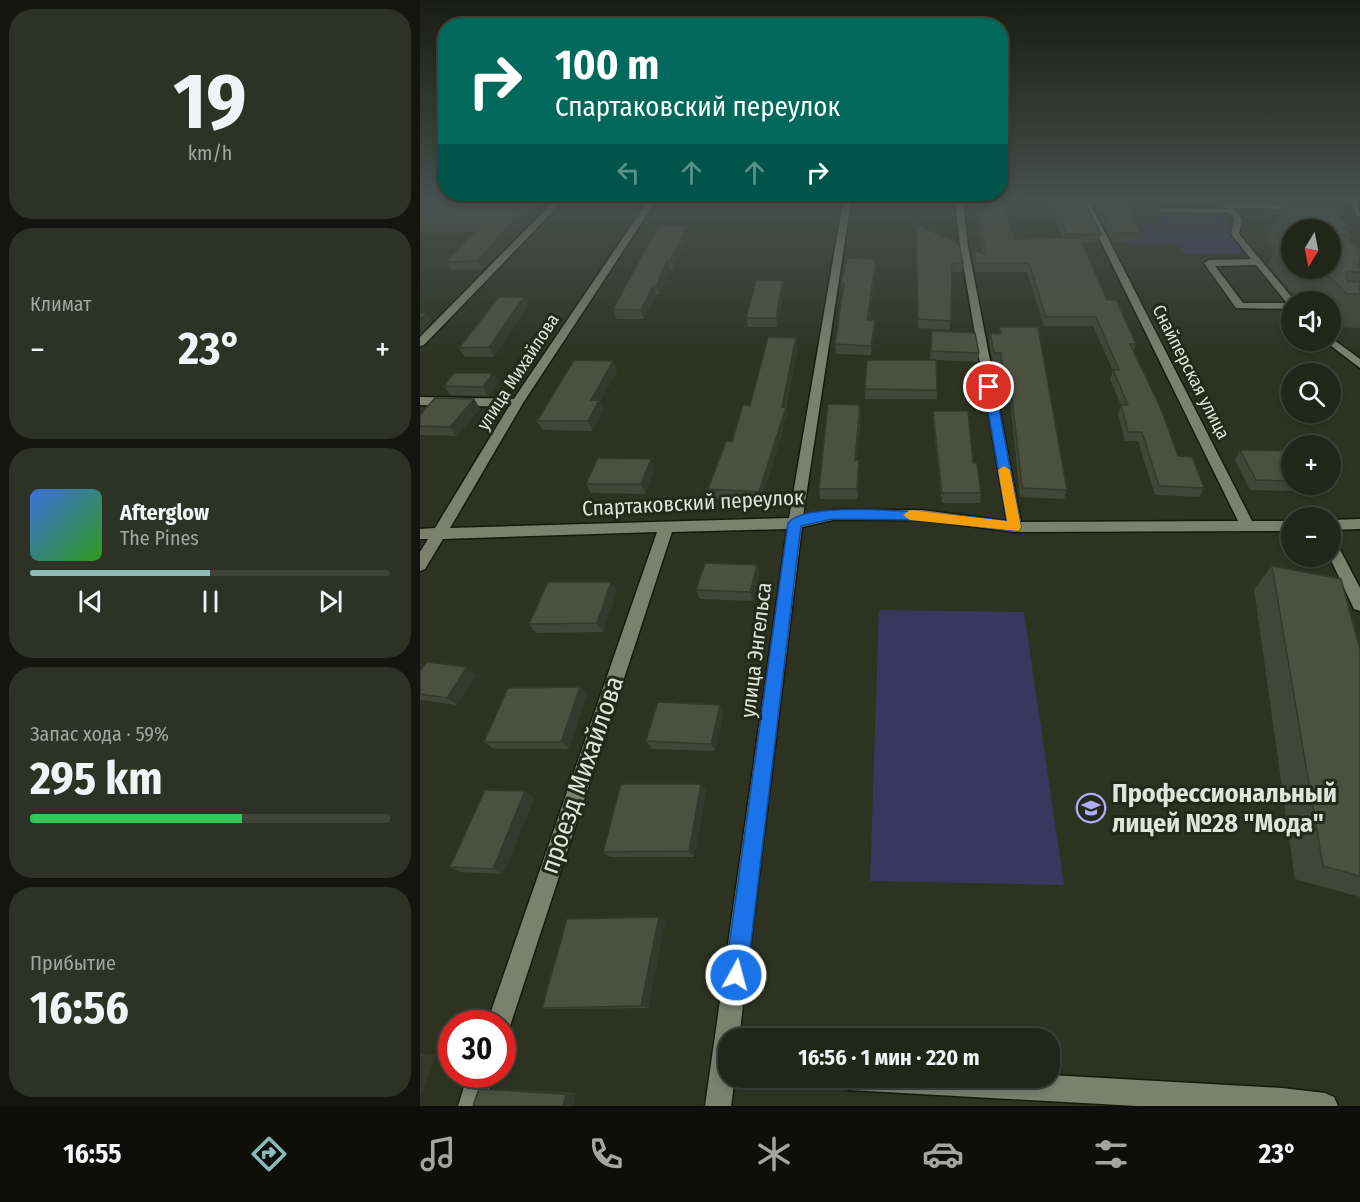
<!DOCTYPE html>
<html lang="ru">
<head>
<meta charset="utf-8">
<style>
  :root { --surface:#222619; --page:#2e3226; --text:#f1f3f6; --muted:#a2a5a2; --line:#3f4338; --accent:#8bbbb9 }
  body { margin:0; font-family:"Fira Sans Condensed",sans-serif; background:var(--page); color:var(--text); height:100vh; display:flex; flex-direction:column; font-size:22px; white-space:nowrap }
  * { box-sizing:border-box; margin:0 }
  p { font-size:20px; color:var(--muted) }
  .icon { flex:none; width:33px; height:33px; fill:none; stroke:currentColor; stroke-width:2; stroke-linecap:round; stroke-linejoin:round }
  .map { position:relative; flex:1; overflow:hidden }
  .drawer { display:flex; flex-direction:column; gap:9px; padding:9px; background:#13150e; width:420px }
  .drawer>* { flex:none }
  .hud { position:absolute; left:18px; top:18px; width:570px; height:183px; border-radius:24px; box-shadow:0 3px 9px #0003,0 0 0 2px var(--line); background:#00695c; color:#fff; overflow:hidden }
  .needle { width:39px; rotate:190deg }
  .buttons { position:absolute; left:861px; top:219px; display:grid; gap:12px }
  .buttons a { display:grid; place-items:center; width:60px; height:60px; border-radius:50%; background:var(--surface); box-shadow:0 3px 9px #0003,0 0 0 2px var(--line); font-size:30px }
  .speed { position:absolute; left:18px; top:1010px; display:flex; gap:12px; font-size:30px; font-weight:700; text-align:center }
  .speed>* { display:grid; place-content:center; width:78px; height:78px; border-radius:50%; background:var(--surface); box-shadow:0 3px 9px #0003,0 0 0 2px var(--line); line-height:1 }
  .speed .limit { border:9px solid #d22; background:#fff; color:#111 }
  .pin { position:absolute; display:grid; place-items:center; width:51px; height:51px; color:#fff; margin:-26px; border:3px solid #fff; border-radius:50%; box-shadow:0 2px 6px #0007 }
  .me { position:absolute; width:66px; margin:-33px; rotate:7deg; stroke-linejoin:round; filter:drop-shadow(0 0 4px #0008) }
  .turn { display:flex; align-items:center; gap:21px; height:126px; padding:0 18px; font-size:27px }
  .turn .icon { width:78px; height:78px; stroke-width:2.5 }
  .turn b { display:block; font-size:42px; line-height:51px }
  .lanes { display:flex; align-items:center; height:57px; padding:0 18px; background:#0003; justify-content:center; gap:30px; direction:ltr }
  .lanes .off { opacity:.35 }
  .big { font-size:45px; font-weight:700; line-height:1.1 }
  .drawer .tile { flex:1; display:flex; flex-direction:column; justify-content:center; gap:9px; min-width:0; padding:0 21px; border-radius:24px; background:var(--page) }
  .drawer .dial { align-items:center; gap:0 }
  .dial b { font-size:78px; line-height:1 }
  .song { display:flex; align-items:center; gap:18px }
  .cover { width:72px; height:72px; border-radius:9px; background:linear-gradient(135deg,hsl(220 70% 55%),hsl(110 70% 35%)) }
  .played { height:6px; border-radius:3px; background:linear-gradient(90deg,var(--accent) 50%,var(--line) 50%) }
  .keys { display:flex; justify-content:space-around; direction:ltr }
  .heat { display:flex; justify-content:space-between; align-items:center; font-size:33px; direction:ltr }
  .charge { height:9px; border-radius:4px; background:linear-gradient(90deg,#34c759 59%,var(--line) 0) }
  .trip { position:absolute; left:298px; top:1028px; width:342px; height:60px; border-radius:24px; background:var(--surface); box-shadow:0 3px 9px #0003,0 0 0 2px var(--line); font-weight:700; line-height:60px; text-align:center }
  .tabs { display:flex; height:96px; justify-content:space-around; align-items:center; background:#0e0f0a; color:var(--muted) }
  .tabs .icon { width:42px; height:42px }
  .tabs .current { color:var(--accent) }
  .tabs b { font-size:27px; color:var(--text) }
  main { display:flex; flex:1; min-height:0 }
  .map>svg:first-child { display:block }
  .green { fill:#39375d }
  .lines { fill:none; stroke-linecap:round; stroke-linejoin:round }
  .service-casing { stroke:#161a0a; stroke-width:3 }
  .minor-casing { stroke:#161a0a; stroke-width:3 }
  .service { fill:#7c816e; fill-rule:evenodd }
  .minor { fill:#7c816e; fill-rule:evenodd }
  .wall { fill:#414636; fill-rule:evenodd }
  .shaded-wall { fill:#35392c }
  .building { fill:#4c513f; stroke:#35392c; stroke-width:1.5 }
  .route { fill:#1a73e8; stroke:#114b97; stroke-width:1.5 }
  .slow { fill:#f59e0b }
  .labels { text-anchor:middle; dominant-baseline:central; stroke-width:6; stroke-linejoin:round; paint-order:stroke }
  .far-street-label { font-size:18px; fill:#e1e4d9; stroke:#242918 }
  .street-label { font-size:21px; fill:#e1e4d9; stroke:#242918 }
  .near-street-label { font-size:26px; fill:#e1e4d9; stroke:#242918 }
  .near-poi-label { font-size:26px; font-weight:bold; fill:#e1e4d9; stroke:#242918; text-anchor:start }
</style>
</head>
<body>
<main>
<section class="drawer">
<div class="tile dial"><b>19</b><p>km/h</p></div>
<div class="tile"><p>Климат</p>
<div class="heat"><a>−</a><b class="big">23°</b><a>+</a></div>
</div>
<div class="tile">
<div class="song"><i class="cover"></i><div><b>Afterglow</b><p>The Pines</p></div></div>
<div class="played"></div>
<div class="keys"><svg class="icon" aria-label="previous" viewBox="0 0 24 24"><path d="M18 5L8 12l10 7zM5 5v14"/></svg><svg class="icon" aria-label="pause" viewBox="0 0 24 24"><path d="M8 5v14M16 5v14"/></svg><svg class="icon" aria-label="next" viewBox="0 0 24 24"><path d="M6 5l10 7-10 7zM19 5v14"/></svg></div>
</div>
<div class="tile"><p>Запас хода · 59%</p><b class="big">295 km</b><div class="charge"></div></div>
<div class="tile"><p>Прибытие</p><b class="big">16:56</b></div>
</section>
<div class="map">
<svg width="940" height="1106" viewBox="0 0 940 1106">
  <rect width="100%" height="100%" fill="#2e3321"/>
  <g class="green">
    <polygon points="739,214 802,215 829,253 765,254 756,244 707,244 695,223 744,222"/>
    <polygon points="459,610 604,612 644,885 450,881"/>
  </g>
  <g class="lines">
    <g class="service-casing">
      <g id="service">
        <polygon points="134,201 143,201 4,345 0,346 0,337"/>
        <polygon points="535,201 543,201 548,246 602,527 595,532 588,527 540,246"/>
        <path d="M802,201L860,205L864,207L860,209L814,208L822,219L819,234L875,301L872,302V309L816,308L784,263L789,260L831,259L811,234L814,219L810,213L741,212L737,210L741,208L807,209ZM836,265L867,303H823L795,266Z"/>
        <polygon points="910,337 940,359 940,368 906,342 905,340 910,340"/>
        <polygon points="0,397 97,399 103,403 97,407 0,405"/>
        <polygon points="910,539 915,540 940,588 940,611 934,609 909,556"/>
        <polygon points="630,1075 862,1088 905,1093 914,1097 918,1106 717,1106 429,1090 420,1086 416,1077"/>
      </g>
    </g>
    <g class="minor-casing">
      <g id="minor">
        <polygon points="228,201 236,201 103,403 30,528 369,518 423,201 431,201 383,516 413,510 502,510 595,522 818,521 661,201 669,201 832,521 872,521 872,531 595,532 502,520 413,520 382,527 319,1038 309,1038 309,1077 315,1077 311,1106 285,1106 367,529 252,532 91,1023 88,1032 82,1034 82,1023 67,1023 237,532 23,539 5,569 0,571 0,552 8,539 0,539 0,529 15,528 91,403"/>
        <polygon points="929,201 937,201 940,216 937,216"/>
        <polygon points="940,519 940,529 910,530 910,520"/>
        <polygon points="48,1074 74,1074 64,1106 38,1106"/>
      </g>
    </g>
    <use href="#service" class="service"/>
    <use href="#minor" class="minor"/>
  </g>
  <g class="wall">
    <polygon points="125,201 104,225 101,225 62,269 31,270 26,262 54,232 0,233 0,206"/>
    <polygon points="548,201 583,201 594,239 644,238 625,201 664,201 681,234 679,242 662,243 687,300 716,344 713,351 758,456 784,488 779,497 735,495 718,441 705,441 698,414 701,405 690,379 693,371 673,326 624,326 607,272 555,272 553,258 554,250 563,254 554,208 549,208"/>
    <polygon points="672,201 705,201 721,233 719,241 692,242"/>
    <path d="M861,208L932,228L930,232L932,234L929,240L940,250V280L939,282H940V328L910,327V302H884L876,293H872L848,265L855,250L846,242ZM872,230H910V268H872Z"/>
    <polygon points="267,225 269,234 253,270 250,270 239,295 236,295 224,319 197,319 193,309"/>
    <polygon points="496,233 543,263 542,272 532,272 530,330 498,328"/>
    <polygon points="456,259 456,268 449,320 455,320 455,329 451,355 416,354 415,344 422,292 421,283"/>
    <polygon points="364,289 357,327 328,327 326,318"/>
    <polygon points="108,306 74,357 45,357 39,348"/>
    <polygon points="579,327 647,490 644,499 600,497 589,389 581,389 579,363 573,362 569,342 570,333 579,333"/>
    <polygon points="512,331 559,353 558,362 516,360 517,390 517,399 445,399 445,389 510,360"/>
    <polygon points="376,338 378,347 366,407 367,416 341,502 291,499 288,489 330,406"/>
    <polygon points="193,361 197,371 180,401 184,409 172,431 123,430 117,421"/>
    <polygon points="73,373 78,382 68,396 31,395 24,386"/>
    <polygon points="54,399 60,408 37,436 0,435 0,415"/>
    <polygon points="440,405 441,414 437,460 439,460 439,469 438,499 400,499 399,489"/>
    <polygon points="513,411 553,463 561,493 560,503 522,503 513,420"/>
    <polygon points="820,450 872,451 872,484 896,484 893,489 882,488 881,491 830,490 815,460"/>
    <polygon points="234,468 225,494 171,493 166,484"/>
    <polygon points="337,565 339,574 333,601 280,599 276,590"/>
    <polygon points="852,566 940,650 940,897 875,879 834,589"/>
    <polygon points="197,591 183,632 116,633 109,624"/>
    <polygon points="47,667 56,675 37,705 0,700 0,671"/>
    <polygon points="167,695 149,749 74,749 64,742"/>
    <polygon points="300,705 304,712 295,751 232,749 226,741"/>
    <polygon points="105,791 114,798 83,874 41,872 30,867"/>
    <polygon points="286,791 274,857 190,857 183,852"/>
    <polygon points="239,917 245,921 228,1008 132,1009 122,1008"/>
    <polygon points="59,1089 72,1089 156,1093 153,1106"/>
  </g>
  <g class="shaded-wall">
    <polygon points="115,201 125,201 104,225 100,216"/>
    <polygon points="97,216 101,225 62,269 58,261"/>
    <polygon points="267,225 269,234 253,270 251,261"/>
    <polygon points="456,259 456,268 448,329 447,320"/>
    <polygon points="247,261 250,270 239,295 236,286"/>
    <polygon points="363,280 364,289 357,327 356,318"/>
    <polygon points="233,286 236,295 224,319 221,310"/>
    <polygon points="104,297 108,306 74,357 69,347"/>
    <polygon points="6,313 12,322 0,335 0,320"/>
    <polygon points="455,320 455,329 451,355 451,346"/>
    <polygon points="376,338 378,347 365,408 366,407 367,416 341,502 339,492 362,407"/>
    <polygon points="193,361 197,371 180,401 184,409 172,431 168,421 171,400"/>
    <polygon points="73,373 78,382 68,396 63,387"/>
    <polygon points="54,399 60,408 37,436 30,427"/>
    <polygon points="440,405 441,414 436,469 435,460"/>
    <polygon points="231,459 234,468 225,494 221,484"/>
    <polygon points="439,460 439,469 438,499 437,489"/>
    <polygon points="337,565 339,574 333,601 330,592"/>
    <polygon points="191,582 197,591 183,632 177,623"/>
    <polygon points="47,667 56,675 37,705 27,698"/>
    <polygon points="160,687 167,695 149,749 141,742"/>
    <polygon points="300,705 304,712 295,751 291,744"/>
    <polygon points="281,784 286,791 274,857 269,851"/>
    <polygon points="105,791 114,798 83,874 73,869"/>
    <polygon points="239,917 245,921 228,1008 221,1006"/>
    <polygon points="3,1054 17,1054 0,1098 0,1062"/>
    <polygon points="156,1093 153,1106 143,1106 146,1094"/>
  </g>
  <g class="building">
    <polygon points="6,201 115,201 100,216 97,216 58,261 26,262 62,224 0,225 0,206"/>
    <polygon points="555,201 583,201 594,239 660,238 687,300 696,300 716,344 710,344 741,409 758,456 772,457 784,488 739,486 722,432 708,432 701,405 708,405 693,370 699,370 676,317 626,317 609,263 556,263 554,250 566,255"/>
    <polygon points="631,201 664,201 681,234 648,235"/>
    <polygon points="678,201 705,201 721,233 694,233"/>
    <polygon points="908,207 932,228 925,228 932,234 922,234 940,250 940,264 937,264 940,267 940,272 927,272 927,281 940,282 940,294 927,294 901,268 910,268 910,230 879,230 860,211 864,211 861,208"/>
    <polygon points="496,224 539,244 543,263 532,263 531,321 498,319"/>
    <polygon points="267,225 251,261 247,261 236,286 233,286 221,310 193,309 238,226"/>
    <polygon points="862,234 872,234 872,243"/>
    <polygon points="427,258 456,259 447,320 455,320 451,346 415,344 424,284 421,283"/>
    <polygon points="336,280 363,280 356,318 326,318"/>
    <polygon points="79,297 104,297 69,347 39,348"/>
    <polygon points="0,313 6,313 0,320"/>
    <polygon points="579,327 618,327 647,490 602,488 590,379 583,379 581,353 574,353 570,333 581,334"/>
    <polygon points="512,331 555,333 559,353 511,351"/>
    <polygon points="348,337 376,338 362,407 366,407 339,492 288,489 306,441 312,442 323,405 330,406"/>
    <polygon points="154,360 193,361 171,400 179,400 168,421 117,421"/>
    <polygon points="447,360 516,360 517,390 445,389"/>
    <polygon points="34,373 73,373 63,387 24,386"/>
    <polygon points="15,398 54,399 30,427 0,426 0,415"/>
    <polygon points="408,404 440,405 435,460 439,460 437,489 399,489"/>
    <polygon points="513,411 548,411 553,463 557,463 561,493 522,493"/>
    <polygon points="820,450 872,451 872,481 836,480"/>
    <polygon points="178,458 231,459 221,484 166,484"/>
    <polygon points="285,563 337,565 330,592 276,590"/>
    <polygon points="852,566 921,579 940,650 940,876 903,866"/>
    <polygon points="128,582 191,582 177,623 109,624"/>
    <polygon points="7,662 47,667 27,698 0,694 0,671"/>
    <polygon points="160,687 141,742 64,742 88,688"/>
    <polygon points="238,702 300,705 291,744 226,741"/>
    <polygon points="201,784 281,784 269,851 183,852"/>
    <polygon points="65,790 105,791 73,869 30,867"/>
    <polygon points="239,917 221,1006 122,1008 147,919"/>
    <polygon points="0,1054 3,1054 0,1062"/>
    <polygon points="59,1089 146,1094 143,1106 53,1106"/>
  </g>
  <linearGradient id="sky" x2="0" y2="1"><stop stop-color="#191c12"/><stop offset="0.56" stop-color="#46504e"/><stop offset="1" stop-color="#46504e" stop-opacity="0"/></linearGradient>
  <rect width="940" height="356" fill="url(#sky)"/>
  <path class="route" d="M569,383L575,387L601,527L599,531L502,520L412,519L381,526L327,975L324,983L316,986L308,983L305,975L368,523C388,496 552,517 587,521L564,387Z"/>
  <polygon class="slow" points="584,466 590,470 601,527 599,531 490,520 483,515 490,510 587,521 578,470"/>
  <defs>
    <g id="university-ring" transform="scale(1.5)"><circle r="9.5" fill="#242918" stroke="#b0aefa" stroke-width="1.5"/><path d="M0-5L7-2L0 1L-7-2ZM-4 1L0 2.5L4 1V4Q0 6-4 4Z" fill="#b0aefa"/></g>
  </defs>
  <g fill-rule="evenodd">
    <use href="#university-ring" x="671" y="808"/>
  </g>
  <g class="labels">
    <g class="far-street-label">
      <text transform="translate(98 372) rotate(-57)">улица Михайлова</text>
      <text transform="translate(771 372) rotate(63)">Снайперская улица</text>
    </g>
    <g class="street-label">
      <text transform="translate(273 503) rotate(-3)">Спартаковский переулок</text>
      <text transform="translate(336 650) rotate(-83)">улица Энгельса</text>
    </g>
    <g class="near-street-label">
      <text transform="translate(162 775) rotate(-71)">проезд Михайлова</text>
    </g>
    <g class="near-poi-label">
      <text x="692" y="793">Профессиональный<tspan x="692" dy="30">лицей №28 "Мода"</tspan></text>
    </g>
  </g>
</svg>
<div class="buttons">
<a><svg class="needle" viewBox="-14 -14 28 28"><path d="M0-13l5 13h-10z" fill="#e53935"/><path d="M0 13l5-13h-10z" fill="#a2a5a2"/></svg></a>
<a><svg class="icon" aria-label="sound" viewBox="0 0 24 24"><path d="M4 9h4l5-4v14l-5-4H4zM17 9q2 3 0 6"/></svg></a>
<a><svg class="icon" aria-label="search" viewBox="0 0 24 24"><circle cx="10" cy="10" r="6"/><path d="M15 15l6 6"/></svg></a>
<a>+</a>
<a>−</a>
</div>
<div class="speed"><div class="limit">30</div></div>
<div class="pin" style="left:569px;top:387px;background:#d93025"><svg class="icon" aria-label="arrive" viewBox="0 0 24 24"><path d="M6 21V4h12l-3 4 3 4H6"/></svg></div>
<svg class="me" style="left:316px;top:975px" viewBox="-20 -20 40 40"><circle r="17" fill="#1a73e8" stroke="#fff" stroke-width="3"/><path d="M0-11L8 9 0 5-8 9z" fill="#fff"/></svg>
<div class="trip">16:56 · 1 мин · 220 m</div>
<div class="hud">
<div class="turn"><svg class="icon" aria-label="right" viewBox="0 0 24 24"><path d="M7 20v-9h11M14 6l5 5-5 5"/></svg><div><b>100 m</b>Спартаковский переулок</div></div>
<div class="lanes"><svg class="icon off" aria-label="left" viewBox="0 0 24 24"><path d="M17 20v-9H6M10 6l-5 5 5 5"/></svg><svg class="icon off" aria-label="ahead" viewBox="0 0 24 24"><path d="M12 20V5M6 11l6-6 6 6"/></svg><svg class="icon off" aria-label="ahead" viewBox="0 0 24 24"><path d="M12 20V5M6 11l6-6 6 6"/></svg><svg class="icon" aria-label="right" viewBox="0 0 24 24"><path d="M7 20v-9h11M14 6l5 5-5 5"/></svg></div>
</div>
</div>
</main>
<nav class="tabs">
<b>16:55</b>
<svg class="icon current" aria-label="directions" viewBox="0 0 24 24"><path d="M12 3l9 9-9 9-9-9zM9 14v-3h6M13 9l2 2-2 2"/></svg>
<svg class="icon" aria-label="music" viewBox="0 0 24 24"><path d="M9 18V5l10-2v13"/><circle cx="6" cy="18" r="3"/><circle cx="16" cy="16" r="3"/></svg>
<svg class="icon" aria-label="phone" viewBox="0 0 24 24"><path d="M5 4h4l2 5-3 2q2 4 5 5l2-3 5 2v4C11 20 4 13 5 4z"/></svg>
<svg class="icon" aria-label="climate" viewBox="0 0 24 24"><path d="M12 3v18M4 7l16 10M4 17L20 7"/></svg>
<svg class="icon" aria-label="car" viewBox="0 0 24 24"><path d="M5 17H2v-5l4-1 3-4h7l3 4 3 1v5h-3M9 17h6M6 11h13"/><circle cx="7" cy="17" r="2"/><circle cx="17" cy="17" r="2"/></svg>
<svg class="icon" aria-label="filters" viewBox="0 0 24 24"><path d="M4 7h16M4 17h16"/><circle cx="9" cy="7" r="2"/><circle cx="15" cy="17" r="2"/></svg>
<b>23°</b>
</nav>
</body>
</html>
